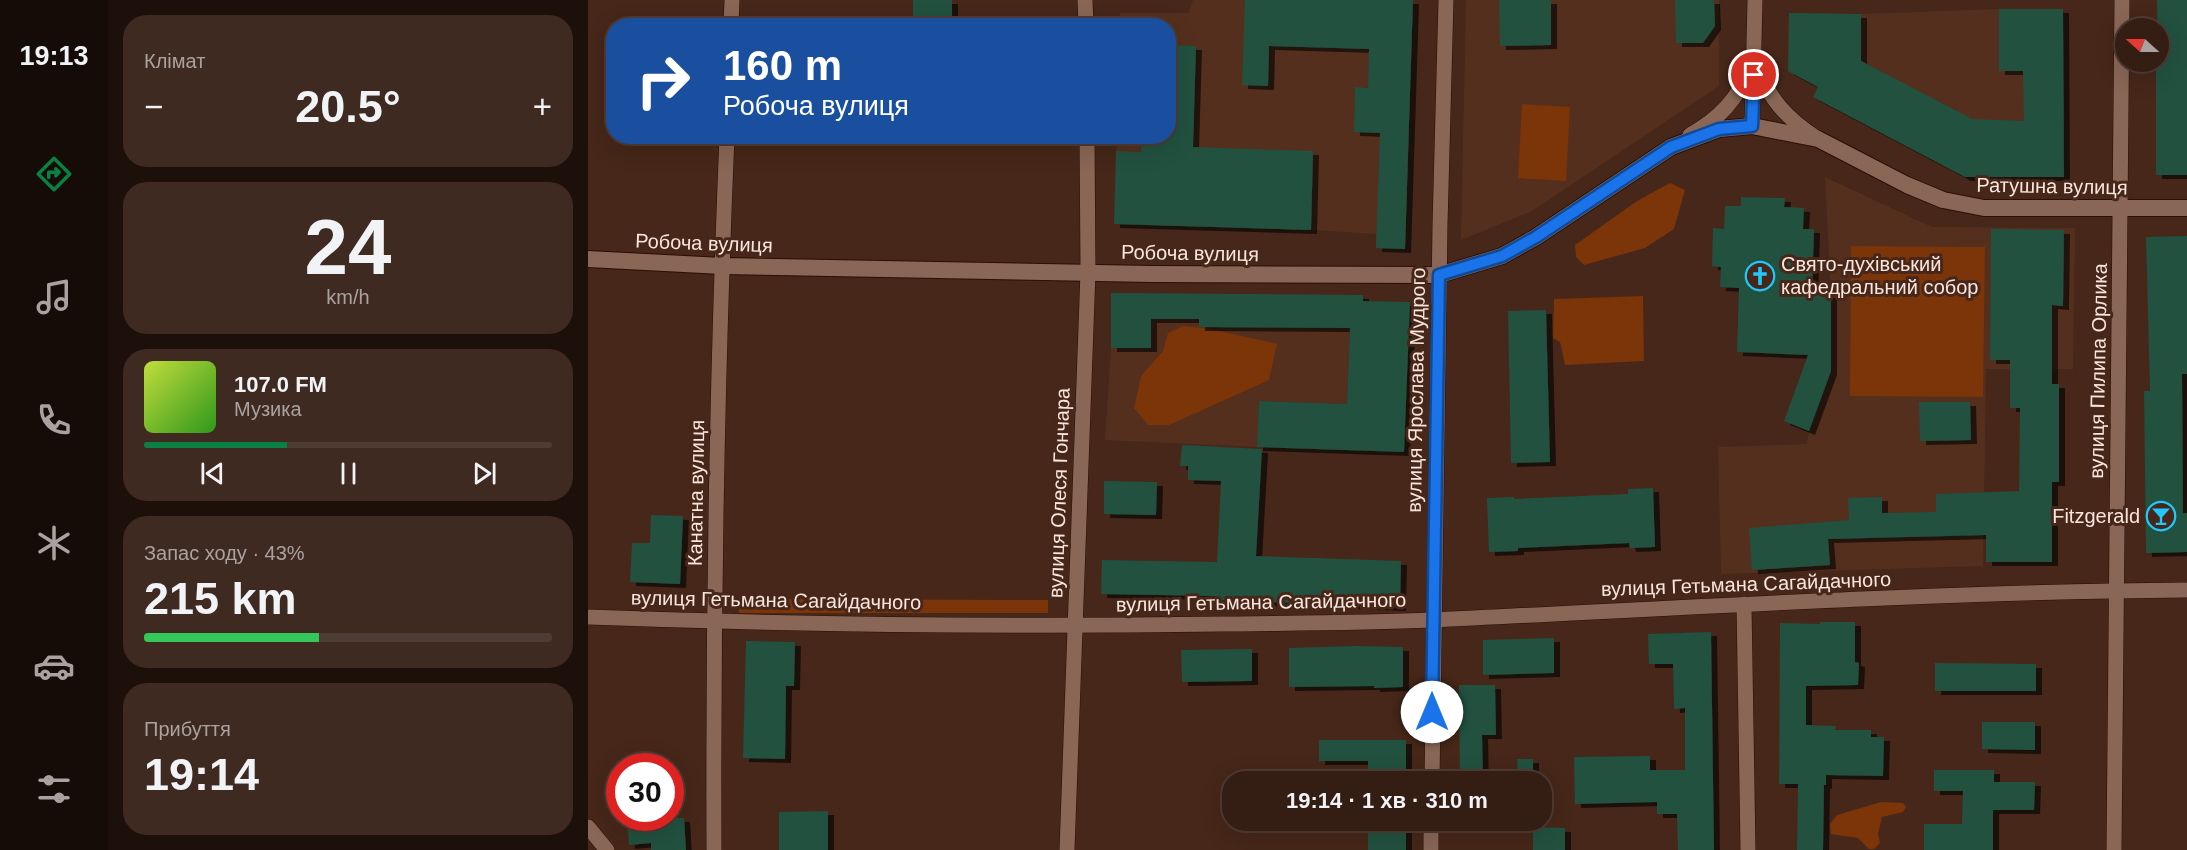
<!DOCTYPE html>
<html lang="uk">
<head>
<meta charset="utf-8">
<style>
  :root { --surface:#341d13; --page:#3f2a21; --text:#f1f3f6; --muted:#a9a2a0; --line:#4e3b33; --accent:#0b8043 }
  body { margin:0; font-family:Arial,sans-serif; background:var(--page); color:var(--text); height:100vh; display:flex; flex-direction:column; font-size:22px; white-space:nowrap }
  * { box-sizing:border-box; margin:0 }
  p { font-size:20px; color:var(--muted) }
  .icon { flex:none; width:33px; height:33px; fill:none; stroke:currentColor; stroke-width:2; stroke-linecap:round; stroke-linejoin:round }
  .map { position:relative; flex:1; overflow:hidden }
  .sheet { display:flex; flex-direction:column; gap:15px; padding:15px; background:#1d100a; width:480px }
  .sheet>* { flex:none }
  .top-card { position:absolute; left:18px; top:18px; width:570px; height:126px; border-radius:24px; box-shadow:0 6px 24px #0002,0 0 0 2px var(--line); background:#1a4fa0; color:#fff; overflow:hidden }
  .needle { width:39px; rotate:291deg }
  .buttons { position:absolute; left:1527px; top:18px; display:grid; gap:12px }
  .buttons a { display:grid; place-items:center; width:54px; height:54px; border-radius:50%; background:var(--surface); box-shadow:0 6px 24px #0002,0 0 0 2px var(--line); font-size:30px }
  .speed { position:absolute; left:18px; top:753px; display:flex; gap:12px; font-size:30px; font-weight:700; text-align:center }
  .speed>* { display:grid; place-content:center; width:78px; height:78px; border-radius:50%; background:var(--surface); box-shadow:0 6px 24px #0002,0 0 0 2px var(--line); line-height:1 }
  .speed .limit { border:9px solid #d22; background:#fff; color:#111 }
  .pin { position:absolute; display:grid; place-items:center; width:51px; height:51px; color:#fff; margin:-26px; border:3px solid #fff; border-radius:50%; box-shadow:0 2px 6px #0007 }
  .me { position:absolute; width:66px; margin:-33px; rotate:0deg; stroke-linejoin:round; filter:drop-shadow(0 0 4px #0008) }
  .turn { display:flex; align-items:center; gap:21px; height:126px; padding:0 18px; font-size:27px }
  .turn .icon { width:78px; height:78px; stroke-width:2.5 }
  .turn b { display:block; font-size:42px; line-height:51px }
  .big { font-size:45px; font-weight:800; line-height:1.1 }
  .sheet .card { flex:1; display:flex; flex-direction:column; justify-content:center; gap:9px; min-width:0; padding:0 21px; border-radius:24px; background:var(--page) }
  .sheet .dial { align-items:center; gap:0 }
  .dial b { font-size:78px; line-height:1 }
  .song { display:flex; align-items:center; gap:18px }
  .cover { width:72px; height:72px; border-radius:9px; background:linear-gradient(135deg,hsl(70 70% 55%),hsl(110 70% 35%)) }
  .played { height:6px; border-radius:3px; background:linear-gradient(90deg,var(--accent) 35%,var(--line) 35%) }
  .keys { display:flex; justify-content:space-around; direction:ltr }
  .heat { display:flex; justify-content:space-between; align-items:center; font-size:33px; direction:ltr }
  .charge { height:9px; border-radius:4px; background:linear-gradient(90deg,#34c759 43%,var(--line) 0) }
  .trip { position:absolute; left:634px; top:771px; width:330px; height:60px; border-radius:24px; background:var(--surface); box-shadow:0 6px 24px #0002,0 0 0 2px var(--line); font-weight:800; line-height:60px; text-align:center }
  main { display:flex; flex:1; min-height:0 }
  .dock { display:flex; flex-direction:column; width:108px; justify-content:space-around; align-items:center; background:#150c08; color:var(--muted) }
  .dock .icon { width:42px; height:42px }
  .dock .on { color:var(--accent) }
  .dock b { font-size:27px; color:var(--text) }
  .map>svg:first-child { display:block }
  .built { fill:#542f1d }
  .green { fill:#7c3409 }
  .building { fill:#21513f; filter:url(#shadow) }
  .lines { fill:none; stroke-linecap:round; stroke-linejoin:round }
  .minor-casing { stroke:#2b0f03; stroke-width:16 }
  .tertiary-casing { stroke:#2b0f03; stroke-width:18 }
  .minor { stroke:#896656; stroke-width:15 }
  .tertiary { stroke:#896656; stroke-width:16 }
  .route-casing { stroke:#114b97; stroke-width:15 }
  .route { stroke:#1a73e8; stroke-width:10 }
  .labels { text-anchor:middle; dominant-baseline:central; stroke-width:6; stroke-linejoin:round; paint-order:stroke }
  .street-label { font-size:20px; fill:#f9e5dc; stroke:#462719 }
  .poi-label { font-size:20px; fill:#f9e5dc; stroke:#462719; text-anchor:start }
</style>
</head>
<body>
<main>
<nav class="dock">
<b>19:13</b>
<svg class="icon on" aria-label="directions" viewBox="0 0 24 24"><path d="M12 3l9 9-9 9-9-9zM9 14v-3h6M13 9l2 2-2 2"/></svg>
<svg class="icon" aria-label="music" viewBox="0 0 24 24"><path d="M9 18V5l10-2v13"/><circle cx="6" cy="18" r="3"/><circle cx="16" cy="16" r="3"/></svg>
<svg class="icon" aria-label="phone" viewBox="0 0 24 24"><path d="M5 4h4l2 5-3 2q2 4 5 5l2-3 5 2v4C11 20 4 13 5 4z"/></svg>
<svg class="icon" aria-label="climate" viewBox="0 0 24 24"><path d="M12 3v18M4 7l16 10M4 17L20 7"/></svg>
<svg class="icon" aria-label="car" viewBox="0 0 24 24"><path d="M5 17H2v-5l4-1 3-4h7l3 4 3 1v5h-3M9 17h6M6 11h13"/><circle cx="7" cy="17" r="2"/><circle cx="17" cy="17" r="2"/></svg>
<svg class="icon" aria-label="filters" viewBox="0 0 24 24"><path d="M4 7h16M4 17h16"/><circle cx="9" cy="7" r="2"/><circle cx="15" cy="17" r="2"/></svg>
</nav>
<section class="sheet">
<div class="card"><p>Клімат</p>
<div class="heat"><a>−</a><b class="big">20.5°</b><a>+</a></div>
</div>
<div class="card dial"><b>24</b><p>km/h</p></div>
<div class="card">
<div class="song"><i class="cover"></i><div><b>107.0 FM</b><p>Музика</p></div></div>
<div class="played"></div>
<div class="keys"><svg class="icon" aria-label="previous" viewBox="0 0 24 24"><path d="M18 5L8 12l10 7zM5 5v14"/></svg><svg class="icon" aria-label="pause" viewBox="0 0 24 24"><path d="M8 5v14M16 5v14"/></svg><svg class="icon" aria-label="next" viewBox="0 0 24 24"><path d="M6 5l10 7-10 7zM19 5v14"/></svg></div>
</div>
<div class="card"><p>Запас ходу · 43%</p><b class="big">215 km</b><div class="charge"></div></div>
<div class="card"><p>Прибуття</p><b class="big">19:14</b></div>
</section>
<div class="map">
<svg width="1599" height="850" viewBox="0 0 1599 850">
  <defs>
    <filter id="shadow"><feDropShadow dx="6" dy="4" stdDeviation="0" flood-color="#0009"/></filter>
  </defs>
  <rect width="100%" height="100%" fill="#462719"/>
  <g class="built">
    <polygon points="605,0 825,0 817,249 788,248 788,234 723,230 526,224 529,137 580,136 580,26 532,25 532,13 601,13"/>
    <polygon points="878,0 1131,0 1131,86 944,211 873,240"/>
    <polygon points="1411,9 1475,9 1476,177 1377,177 1225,97 1230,86 1200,71 1201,13 1273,14"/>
    <polygon points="1237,177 1344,227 1487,228 1485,369 1398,369 1395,566 1133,574 1130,447 1219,444 1221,431 1243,371 1243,294"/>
    <polygon points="523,293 775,295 774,328 762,328 759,404 671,401 669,447 517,440 523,348"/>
  </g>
  <g class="green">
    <polygon points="934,104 982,107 978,181 930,178"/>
    <polygon points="1082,183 1097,190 1086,229 1057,248 996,265 988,257 987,245 1049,201"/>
    <polygon points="1263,246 1397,247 1395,397 1262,396"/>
    <polygon points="1055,296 1056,361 977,365 972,342 965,338 966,299"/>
    <polygon points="595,326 623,329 689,344 681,380 581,425 560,425 546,408 553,376 575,351 580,333"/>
    <polygon points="151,599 460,600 460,613 151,613"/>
    <polygon points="1293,802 1315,803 1318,807 1315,812 1294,817 1290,834 1292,843 1286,849 1281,849 1270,838 1243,834 1242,824 1249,815"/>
  </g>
  <g class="building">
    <rect x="325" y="0" width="39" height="26"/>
    <polygon points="657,0 825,0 817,249 788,248 792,133 766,132 767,87 780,88 781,49 681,46 680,86 654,85"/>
    <polygon points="911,0 963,0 963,45 912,46"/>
    <polygon points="1087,0 1126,0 1127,26 1115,43 1088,43"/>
    <polygon points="1569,0 1599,0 1599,175 1568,175 1568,62 1570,62"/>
    <polygon points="1411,9 1475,9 1476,177 1377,177 1225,97 1230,87 1200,71 1201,13 1273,14 1273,61 1384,119 1436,121 1435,71 1411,71"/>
    <polygon points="580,45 608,46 605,147 725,151 723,230 526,224 528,151 553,152 554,136 580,136"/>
    <polygon points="1153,197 1197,198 1196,207 1216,208 1215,229 1226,229 1224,294 1243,294 1243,371 1221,431 1196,421 1220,355 1149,352 1151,288 1132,287 1133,267 1124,266 1125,228 1136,229 1137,206 1153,206"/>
    <polygon points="1403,229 1476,230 1475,306 1464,305 1464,384 1471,384 1471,482 1464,482 1464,562 1398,562 1398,535 1240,539 1242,565 1164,570 1161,528 1261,520 1260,498 1294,497 1294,513 1348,512 1348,494 1431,491 1432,408 1422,408 1422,360 1402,360"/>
    <polygon points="1599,236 1599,374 1594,374 1595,513 1599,513 1599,552 1558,553 1556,391 1562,391 1558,237"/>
    <polygon points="523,293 775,295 775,301 822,302 816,452 669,447 671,401 759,404 762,328 611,327 611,319 563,319 563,348 523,348"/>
    <polygon points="958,310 962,462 923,463 920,311"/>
    <polygon points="1331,402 1382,402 1383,440 1332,441"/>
    <polygon points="594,445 674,449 668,556 813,561 812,607 627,600 627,596 513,594 514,560 629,562 633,481 600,480 600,466 592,466"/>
    <polygon points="516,481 569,482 568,515 516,514"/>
    <polygon points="1065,488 1067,547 1042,548 1041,543 930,548 930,551 901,552 899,498 926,497 926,499 1040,494 1040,489"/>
    <polygon points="63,515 95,516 92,584 42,582 44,543 62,543"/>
    <polygon points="1232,622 1267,622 1267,662 1271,663 1270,685 1218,686 1218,725 1248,726 1247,730 1283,730 1283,737 1296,737 1295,776 1238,775 1238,785 1236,785 1235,850 1209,850 1210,784 1191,784 1192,623 1232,624"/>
    <polygon points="1123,632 1126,850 1090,850 1089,814 1069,814 1069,802 987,804 986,757 1062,756 1062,770 1097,770 1097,708 1086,709 1085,664 1061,664 1060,634"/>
    <polygon points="966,638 966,673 895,675 895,640"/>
    <polygon points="158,641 207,642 206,686 198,686 197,759 155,758"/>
    <polygon points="769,646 815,647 815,687 786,688 786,686 701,687 701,648"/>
    <polygon points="664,649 664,681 594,682 593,650"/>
    <polygon points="1347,663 1448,664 1448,691 1347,691"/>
    <polygon points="871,685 907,685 908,735 894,735 895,782 872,782"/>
    <polygon points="1394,722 1447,722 1447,750 1394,749"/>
    <polygon points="731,740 818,740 818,782 780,782 780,761 731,761"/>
    <polygon points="929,759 945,759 945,782 930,782"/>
    <polygon points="1346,770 1406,770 1406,782 1447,782 1446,810 1405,810 1405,850 1336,850 1336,824 1374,824 1375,791 1346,791"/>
    <polygon points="240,811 240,850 191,850 191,812"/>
    <polygon points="39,818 96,818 98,850 63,850 63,843 41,845"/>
    <rect x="780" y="820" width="38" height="30"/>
    <polygon points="945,827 977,828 977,850 945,850"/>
  </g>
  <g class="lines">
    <g class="minor-casing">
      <g id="minor">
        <polyline points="497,0 498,26"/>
        <polyline points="143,26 144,0"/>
        <path d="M1168,65C1182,100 1198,118 1230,139"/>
        <polyline points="1164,126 1167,0"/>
        <path d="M1102,135C1132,118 1149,100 1162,68"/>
        <polyline points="1156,604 1160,850"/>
        <path d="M0,617C212,625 423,627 635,624C705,623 774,623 844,620C1095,608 1347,592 1599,590"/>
        <polyline points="844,782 852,225 858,0"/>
        <polyline points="0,827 19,850"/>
        <path d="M126,850C125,612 129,374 139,136"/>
        <polyline points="479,850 500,272 499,136"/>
        <polyline points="843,850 843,820"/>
        <polyline points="1526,850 1534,0"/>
      </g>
    </g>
    <g class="tertiary-casing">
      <polyline id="tertiary" points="0,259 134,266 563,274 851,275 914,256 948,237 1083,147 1131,129 1164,126 1230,139 1319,185 1355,200 1396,208 1599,208"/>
    </g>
    <use href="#minor" class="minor"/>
    <use href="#tertiary" class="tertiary"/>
  </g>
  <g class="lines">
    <g class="route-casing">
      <polyline id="route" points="844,712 851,275 914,256 948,237 1083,147 1131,129 1164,126 1166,75"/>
    </g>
    <use href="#route" class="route"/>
  </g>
  <defs>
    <g id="church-ring" transform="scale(1.5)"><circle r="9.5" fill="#462719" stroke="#1fc9fd" stroke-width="1.5"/><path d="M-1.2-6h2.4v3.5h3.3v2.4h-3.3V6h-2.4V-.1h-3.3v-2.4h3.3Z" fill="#1fc9fd"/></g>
    <g id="bar-ring" transform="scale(1.5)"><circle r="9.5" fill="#462719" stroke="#1fc9fd" stroke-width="1.5"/><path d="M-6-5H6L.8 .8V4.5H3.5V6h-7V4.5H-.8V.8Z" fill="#1fc9fd"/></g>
  </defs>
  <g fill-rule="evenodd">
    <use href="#church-ring" x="1172" y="276"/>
    <use href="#bar-ring" x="1573" y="516"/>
  </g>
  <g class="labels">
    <g class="street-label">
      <text transform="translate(1464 186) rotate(1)">Ратушна вулиця</text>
      <text transform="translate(116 243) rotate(2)">Робоча вулиця</text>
      <text transform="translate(602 253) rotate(1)">Робоча вулиця</text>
      <text transform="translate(1510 371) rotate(-89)">вулиця Пилипа Орлика</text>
      <text transform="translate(828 390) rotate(-89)">вулиця Ярослава Мудрого</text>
      <text transform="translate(108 493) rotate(-89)">Канатна вулиця</text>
      <text transform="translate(471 493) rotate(-88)">вулиця Олеся Гончара</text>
      <text transform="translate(1158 584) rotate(-2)">вулиця Гетьмана Сагайдачного</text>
      <text transform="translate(188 600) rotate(1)">вулиця Гетьмана Сагайдачного</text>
      <text transform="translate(673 602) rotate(-1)">вулиця Гетьмана Сагайдачного</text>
    </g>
    <g class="poi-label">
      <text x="1193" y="264">Свято-духівський<tspan x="1193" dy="23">кафедральний собор</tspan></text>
      <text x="1552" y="516" text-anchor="end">Fitzgerald</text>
    </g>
  </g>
</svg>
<div class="buttons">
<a><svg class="needle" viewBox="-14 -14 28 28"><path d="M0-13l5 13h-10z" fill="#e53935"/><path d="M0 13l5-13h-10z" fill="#a9a2a0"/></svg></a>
</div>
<div class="speed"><div class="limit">30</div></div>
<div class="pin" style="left:1166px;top:75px;background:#d93025"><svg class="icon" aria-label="arrive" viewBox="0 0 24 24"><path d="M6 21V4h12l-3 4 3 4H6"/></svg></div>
<svg class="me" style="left:844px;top:712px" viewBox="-20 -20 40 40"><circle r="19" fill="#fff"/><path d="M0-13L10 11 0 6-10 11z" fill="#1a73e8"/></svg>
<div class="trip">19:14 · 1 хв · 310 m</div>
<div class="top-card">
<div class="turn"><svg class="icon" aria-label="right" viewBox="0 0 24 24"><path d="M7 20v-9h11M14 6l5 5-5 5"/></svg><div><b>160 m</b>Робоча вулиця</div></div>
</div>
</div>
</main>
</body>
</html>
